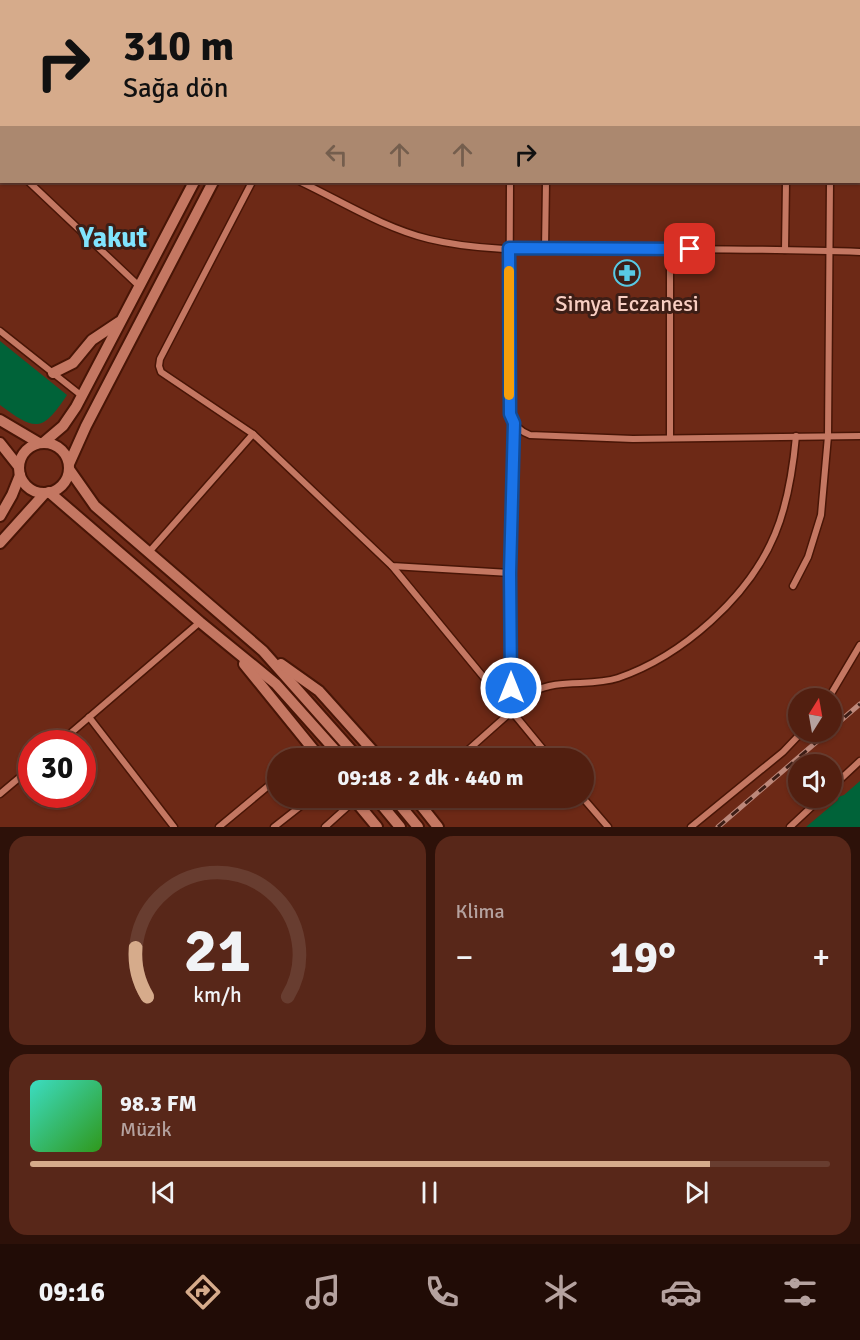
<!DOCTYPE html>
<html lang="tr">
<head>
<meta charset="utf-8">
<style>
  :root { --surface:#521f10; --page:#582719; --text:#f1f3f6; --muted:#b5a29f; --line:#683d30; --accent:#d6ab8b }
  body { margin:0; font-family:Signika,sans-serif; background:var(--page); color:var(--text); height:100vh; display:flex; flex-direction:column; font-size:22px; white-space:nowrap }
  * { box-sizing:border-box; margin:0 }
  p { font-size:20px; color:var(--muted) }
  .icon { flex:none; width:33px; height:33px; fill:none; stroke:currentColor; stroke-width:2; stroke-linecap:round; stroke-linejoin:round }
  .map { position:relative; height:827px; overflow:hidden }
  .details { display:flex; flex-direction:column; gap:9px; padding:9px; background:#2d1109; flex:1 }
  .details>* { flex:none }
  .guide { position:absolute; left:0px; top:0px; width:861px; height:183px; box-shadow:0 2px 4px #0004,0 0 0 2px var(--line); background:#d6ab8b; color:#111; overflow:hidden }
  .needle { width:39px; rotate:11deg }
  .controls { position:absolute; left:788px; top:688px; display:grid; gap:12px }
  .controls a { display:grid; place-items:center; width:54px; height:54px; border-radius:50%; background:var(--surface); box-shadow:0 2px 4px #0004,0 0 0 2px var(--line); font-size:30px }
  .speed { position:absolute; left:18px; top:730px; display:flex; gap:12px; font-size:30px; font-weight:700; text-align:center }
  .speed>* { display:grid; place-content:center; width:78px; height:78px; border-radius:50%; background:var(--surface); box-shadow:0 2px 4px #0004,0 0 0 2px var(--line); line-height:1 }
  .speed .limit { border:9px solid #d22; background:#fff; color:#111 }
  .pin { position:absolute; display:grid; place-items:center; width:51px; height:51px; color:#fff; margin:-26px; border-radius:12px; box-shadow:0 3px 9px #0006 }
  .me { position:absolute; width:66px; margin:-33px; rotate:0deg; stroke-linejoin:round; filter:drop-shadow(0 0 4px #0008) }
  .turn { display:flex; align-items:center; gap:21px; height:126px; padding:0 24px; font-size:27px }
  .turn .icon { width:78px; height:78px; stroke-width:2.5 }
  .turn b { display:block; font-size:42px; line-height:51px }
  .lanes { display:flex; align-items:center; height:57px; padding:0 24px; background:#0003; justify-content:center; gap:30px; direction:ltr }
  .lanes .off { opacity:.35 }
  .big { font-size:45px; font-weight:700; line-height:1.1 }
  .details .widget { flex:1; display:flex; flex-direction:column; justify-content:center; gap:9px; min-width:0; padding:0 21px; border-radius:18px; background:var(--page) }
  .details .dial { align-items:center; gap:0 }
  .dial svg { height:156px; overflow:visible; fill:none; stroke:var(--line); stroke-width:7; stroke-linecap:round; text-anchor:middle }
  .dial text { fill:var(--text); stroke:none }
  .song { display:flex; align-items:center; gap:18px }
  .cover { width:72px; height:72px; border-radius:9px; background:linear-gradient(135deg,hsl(170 70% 55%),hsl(110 70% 35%)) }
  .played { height:6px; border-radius:3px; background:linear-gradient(90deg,var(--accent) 85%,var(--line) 85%) }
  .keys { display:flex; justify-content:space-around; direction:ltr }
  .heat { display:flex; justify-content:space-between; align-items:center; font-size:33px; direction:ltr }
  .details .tiles { flex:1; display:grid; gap:9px; grid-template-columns:1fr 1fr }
  .widget:last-child { grid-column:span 2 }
  .trip { position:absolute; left:267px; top:748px; width:327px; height:60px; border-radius:30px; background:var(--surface); box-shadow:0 2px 4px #0004,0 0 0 2px var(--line); font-weight:700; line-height:60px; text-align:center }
  .tab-bar { display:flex; height:96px; justify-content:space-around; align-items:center; background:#210c06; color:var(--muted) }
  .tab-bar .icon { width:42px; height:42px }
  .tab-bar .current { color:var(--accent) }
  .tab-bar b { font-size:27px; color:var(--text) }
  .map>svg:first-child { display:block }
  .green { fill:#006339 }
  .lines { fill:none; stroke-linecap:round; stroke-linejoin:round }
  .minor-casing { stroke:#481506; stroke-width:9 }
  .tertiary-casing { stroke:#481506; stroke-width:14 }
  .minor { stroke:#c47762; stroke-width:6 }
  .tertiary { stroke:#c47762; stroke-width:10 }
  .rail-casing { stroke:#bd887a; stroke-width:5 }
  .rail { stroke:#3d1e16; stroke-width:3; stroke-dasharray:9; stroke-linecap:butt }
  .route-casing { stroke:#114b97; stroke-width:15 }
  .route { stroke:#1a73e8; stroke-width:10 }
  .slow { stroke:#f59e0b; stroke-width:10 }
  .labels { text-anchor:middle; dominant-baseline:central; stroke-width:6; stroke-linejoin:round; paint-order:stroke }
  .poi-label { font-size:22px; fill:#f8cec2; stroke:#3d1e16 }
  .district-label { font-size:28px; font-weight:bold; fill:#80e4fe; stroke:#3d1e16 }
</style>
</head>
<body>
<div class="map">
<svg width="860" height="827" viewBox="0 0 860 827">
  <rect width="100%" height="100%" fill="#6d2916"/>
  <g class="green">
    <path d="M0,341L67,395C42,433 35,431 0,405Z"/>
    <polygon points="860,781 860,827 806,827 838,800 838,797 844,795"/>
  </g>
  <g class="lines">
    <g class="minor-casing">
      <g id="minor">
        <polyline points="546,0 546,2"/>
        <polyline points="830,0 830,2"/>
        <polyline points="119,2 120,0"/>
        <polyline points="346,2 347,0"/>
        <polyline points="511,2 511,0"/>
        <polyline points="789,2 789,0"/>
        <polyline points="0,72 2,72"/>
        <polyline points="0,109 2,107"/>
        <polyline points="0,158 2,159"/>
        <polyline points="0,166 2,164"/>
        <polyline points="29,182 139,286"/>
        <polyline points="252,182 160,359 159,366 161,372 253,434 392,566 511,573"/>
        <path d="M301,182C343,202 384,228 429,239C486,253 548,249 606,249C690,249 775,249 860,252"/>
        <path d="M510,182L509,414C513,424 519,431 530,435L633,439L860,436"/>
        <polyline points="545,249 546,182"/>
        <polyline points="670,249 670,438"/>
        <polyline points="785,250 786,182"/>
        <polyline points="0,331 82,396"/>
        <polyline points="150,551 253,434"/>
        <polyline points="392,566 551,759"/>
        <polyline points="793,586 808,557 821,515 828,436 830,182"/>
        <polyline points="828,699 860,645"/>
        <polyline points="511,711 511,573 514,424"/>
        <polyline points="89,717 174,827"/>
        <polyline points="58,744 200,622"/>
        <polyline points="301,759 313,749"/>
        <path d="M458,759C476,743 495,726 513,710C519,704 526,696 533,692C558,678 591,687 618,678C682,656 749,597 775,534C788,503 793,469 796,436"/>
        <polyline points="831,788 860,761"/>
        <polyline points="0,794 32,767"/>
        <polyline points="583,798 608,827"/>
        <polyline points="219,827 278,778"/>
        <polyline points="274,827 311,798"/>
        <polyline points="325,827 355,800"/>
        <polyline points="691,827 783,752 802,732"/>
        <polyline points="790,827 821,798"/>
      </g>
    </g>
    <g class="tertiary-casing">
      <g id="tertiary">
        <polyline points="285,2 286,0"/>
        <polyline points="306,2 307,0"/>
        <polyline points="53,373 73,363 92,340 119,322"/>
        <polyline points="0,420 39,443"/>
        <polyline points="0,443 19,467"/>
        <polyline points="43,443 63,426 76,407 194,182"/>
        <circle cx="44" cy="468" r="25"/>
        <polyline points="69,464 86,426 213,182"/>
        <polyline points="69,469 95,506 263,651 359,759"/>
        <polyline points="49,492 200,622 276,684 343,759"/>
        <polyline points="0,516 12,495 20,475"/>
        <polyline points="0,543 45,493"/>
        <polyline points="244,664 321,759"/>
        <polyline points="281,664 319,691 380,759"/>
        <polyline points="353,798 377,827"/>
        <polyline points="376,798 400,827"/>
        <polyline points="394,798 418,827"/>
        <polyline points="415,798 438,827"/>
      </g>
    </g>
    <use href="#minor" class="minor"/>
    <use href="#tertiary" class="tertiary"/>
    <g class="rail-casing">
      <g id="rail">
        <polyline points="831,729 860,704"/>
        <polyline points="718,827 828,732"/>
      </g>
    </g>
    <use href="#rail" class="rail"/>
  </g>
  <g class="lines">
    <g class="route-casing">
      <polyline id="route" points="511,688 510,573 514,423 510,414 509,248 690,249"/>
    </g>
    <use href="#route" class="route"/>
    <polyline class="slow" points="509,271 509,395"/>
  </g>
  <defs>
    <g id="pharmacy-ring" transform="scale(1.35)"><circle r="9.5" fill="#3d1e16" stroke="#58c9e4" stroke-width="1.5"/><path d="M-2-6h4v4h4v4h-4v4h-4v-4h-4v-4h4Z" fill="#58c9e4"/></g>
  </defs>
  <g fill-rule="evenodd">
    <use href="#pharmacy-ring" x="627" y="273"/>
  </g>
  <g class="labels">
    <g class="poi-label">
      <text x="627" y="303">Simya Eczanesi</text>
    </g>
    <g class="district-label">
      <text x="113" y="238">Yakut</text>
    </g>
  </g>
</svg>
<div class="controls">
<a><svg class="needle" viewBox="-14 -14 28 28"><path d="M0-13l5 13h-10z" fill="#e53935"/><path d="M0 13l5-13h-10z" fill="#b5a29f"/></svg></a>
<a><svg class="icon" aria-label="sound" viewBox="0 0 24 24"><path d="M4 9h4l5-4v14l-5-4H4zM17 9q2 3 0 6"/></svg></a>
</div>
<div class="speed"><div class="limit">30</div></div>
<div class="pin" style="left:690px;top:249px;background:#d93025"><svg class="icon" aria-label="arrive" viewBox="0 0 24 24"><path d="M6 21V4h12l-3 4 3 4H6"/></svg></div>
<svg class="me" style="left:511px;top:688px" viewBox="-20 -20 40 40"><circle r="17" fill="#1a73e8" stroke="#fff" stroke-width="3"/><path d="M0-11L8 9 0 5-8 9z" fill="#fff"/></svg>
<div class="trip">09:18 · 2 dk · 440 m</div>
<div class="guide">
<div class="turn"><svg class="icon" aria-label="right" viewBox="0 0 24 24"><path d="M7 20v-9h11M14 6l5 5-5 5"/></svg><div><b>310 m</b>Sağa dön</div></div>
<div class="lanes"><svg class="icon off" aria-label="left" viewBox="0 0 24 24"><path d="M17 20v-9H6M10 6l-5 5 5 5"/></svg><svg class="icon off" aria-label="ahead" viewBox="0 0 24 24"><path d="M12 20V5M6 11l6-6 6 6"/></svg><svg class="icon off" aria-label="ahead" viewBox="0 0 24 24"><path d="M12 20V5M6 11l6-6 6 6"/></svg><svg class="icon" aria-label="right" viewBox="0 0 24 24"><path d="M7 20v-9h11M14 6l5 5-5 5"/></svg></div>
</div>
</div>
<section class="details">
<div class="tiles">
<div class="widget dial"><svg viewBox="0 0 100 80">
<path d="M14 69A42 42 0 1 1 86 69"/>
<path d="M14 69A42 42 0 0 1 8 44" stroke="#d6ab8b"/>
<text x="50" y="56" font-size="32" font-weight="700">21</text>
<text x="50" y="72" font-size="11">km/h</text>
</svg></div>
<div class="widget"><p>Klima</p>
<div class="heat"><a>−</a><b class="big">19°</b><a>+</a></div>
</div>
<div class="widget">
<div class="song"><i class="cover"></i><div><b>98.3 FM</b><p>Müzik</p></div></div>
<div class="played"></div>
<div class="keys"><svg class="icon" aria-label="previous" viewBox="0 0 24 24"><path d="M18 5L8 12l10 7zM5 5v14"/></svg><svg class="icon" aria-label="pause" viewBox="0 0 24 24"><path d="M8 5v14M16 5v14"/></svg><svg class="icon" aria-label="next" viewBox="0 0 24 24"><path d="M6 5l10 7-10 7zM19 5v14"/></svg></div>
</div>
</div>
</section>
<nav class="tab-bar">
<b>09:16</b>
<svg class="icon current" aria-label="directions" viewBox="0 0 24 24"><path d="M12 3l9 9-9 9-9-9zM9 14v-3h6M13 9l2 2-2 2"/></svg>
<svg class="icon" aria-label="music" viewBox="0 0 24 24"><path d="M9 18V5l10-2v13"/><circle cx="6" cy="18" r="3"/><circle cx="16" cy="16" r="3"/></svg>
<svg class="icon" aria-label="phone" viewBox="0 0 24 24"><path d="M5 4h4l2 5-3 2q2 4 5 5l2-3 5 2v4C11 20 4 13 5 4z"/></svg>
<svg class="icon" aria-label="climate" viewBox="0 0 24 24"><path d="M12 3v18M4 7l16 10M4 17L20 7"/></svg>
<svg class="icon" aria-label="car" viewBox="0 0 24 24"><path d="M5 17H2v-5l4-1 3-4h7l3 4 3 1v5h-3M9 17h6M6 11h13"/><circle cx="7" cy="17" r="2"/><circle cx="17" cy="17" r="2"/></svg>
<svg class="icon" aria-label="filters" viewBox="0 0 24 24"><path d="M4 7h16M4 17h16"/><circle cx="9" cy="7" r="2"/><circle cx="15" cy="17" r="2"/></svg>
</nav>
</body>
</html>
